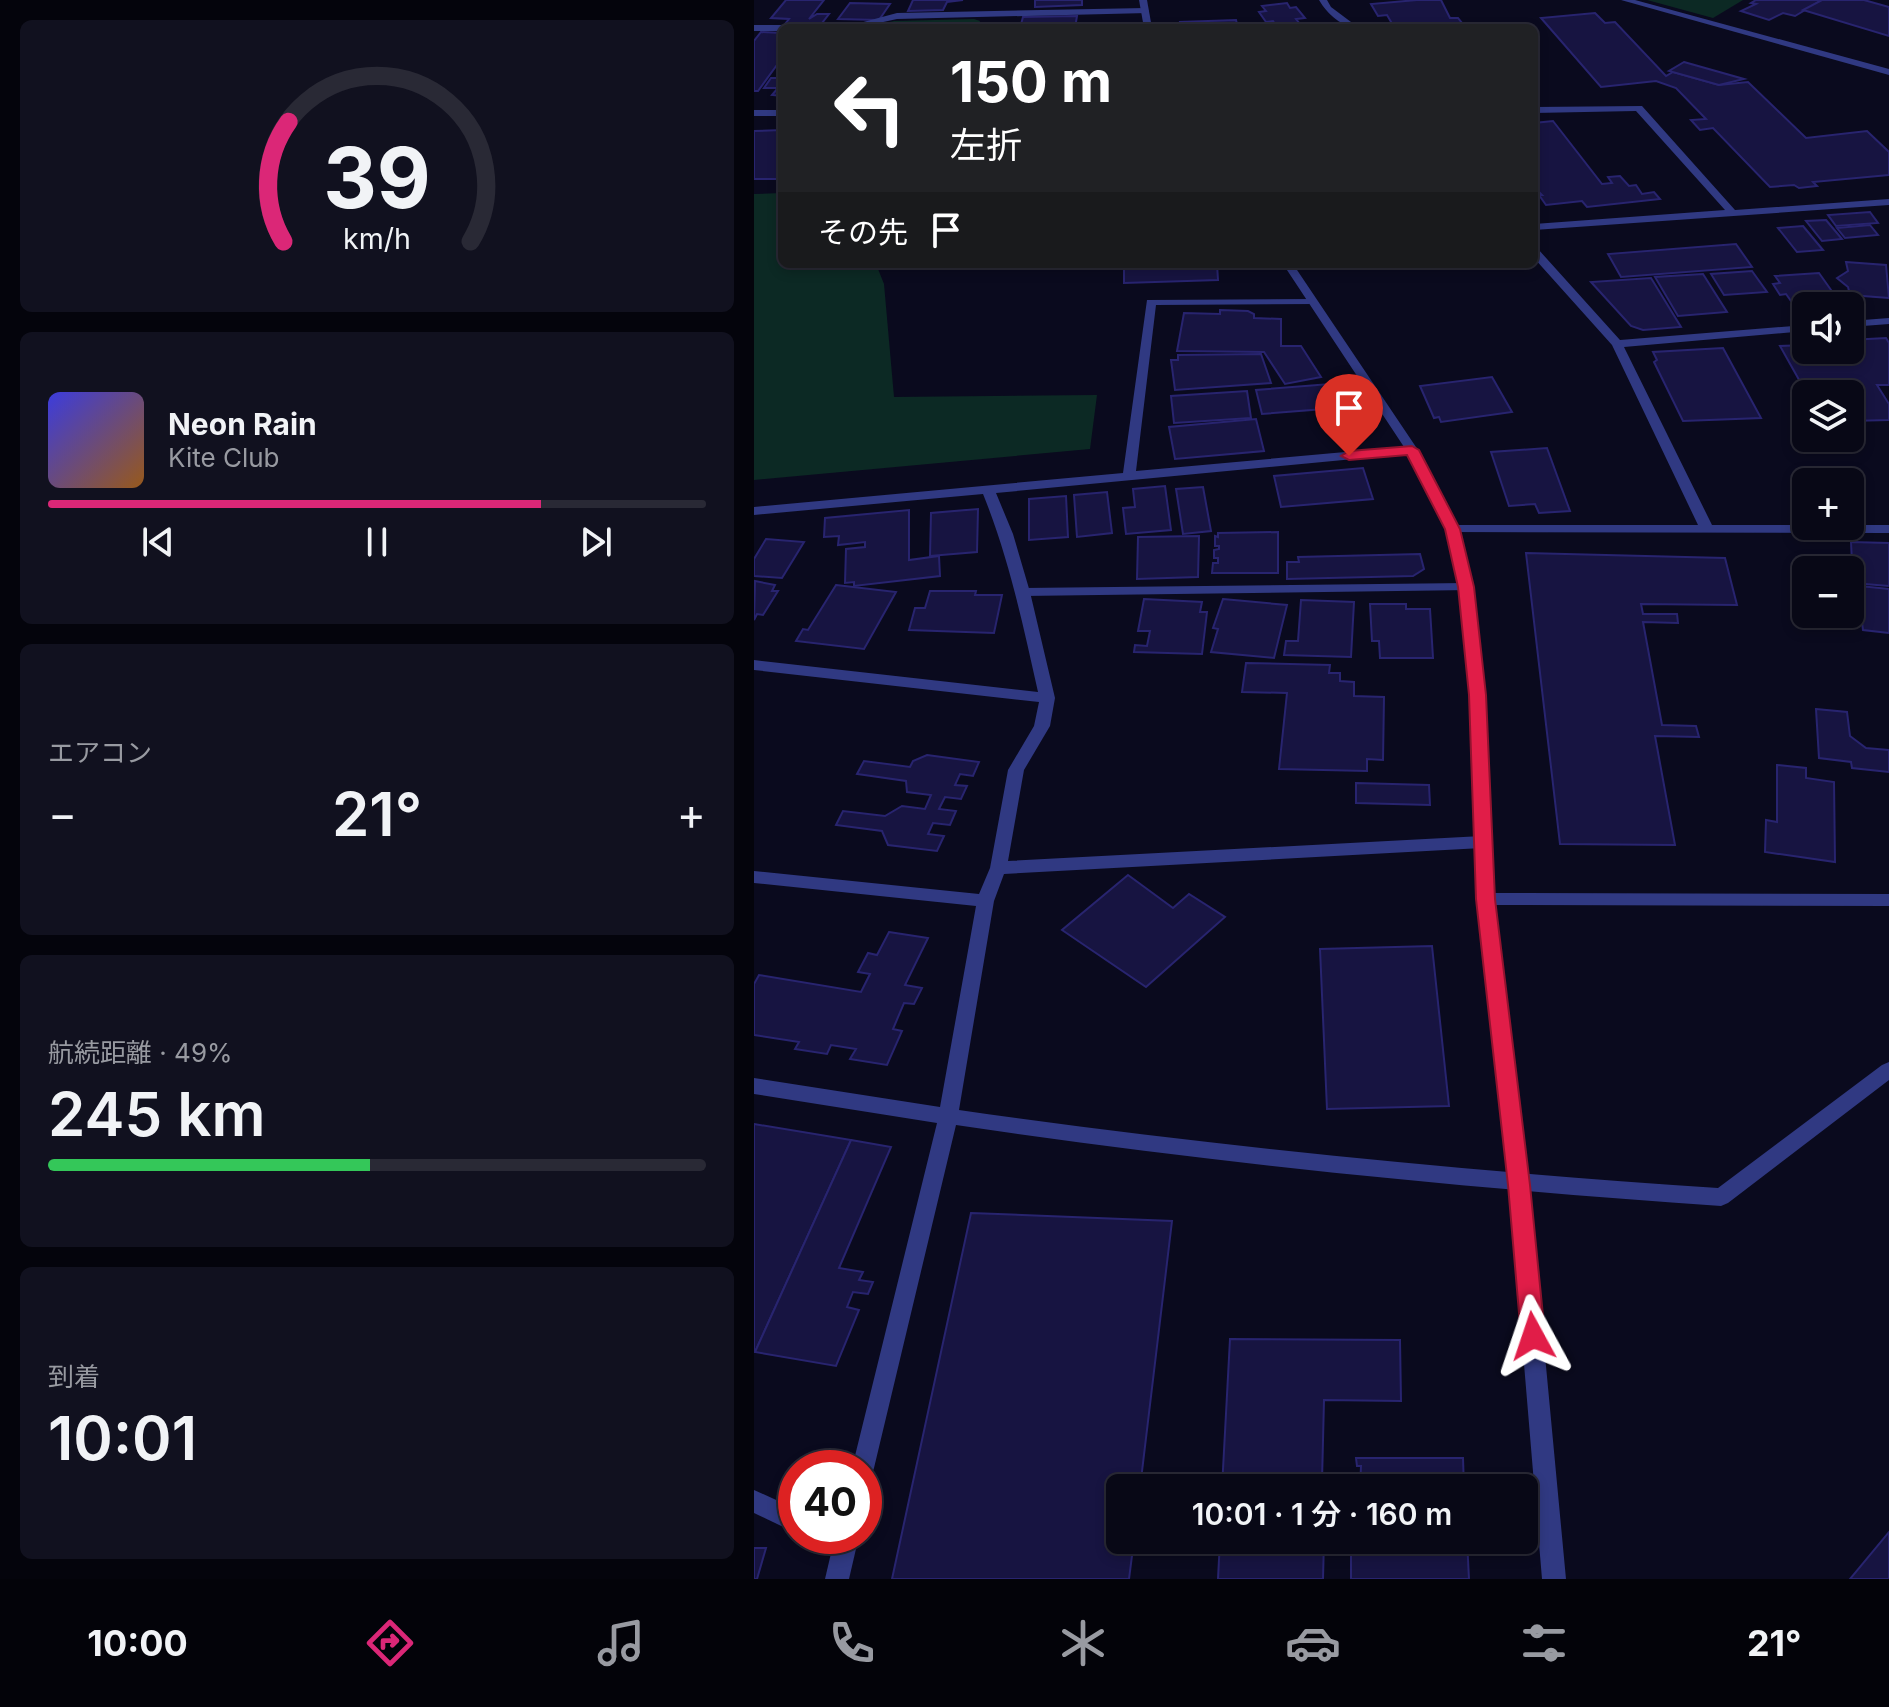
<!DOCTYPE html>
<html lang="ja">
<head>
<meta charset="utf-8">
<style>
  :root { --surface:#080816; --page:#11111f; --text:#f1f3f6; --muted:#989aa1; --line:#292935; --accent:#db2777 }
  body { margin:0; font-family:Inter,"Noto Sans JP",sans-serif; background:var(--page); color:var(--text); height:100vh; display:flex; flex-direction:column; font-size:30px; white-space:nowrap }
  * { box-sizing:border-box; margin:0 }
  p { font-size:26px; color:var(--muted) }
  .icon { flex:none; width:44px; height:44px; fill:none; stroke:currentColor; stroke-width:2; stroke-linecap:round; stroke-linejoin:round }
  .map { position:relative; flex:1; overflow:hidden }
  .details { display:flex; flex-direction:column; gap:20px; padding:20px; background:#04040c; width:754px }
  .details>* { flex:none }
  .guide { position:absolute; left:24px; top:24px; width:760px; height:244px; border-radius:12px; box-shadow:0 4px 12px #0003,0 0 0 2px var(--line); background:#202124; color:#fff; overflow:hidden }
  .tools { position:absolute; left:1038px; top:292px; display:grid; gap:16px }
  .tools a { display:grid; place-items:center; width:72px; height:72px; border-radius:12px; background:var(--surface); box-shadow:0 4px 12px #0003,0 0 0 2px var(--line); font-size:40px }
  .speed { position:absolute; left:24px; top:1450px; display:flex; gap:16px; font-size:40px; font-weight:700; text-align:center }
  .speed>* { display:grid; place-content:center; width:104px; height:104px; border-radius:50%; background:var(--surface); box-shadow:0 4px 12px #0003,0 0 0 2px var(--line); line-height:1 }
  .speed .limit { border:12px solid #d22; background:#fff; color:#111 }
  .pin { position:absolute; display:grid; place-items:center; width:68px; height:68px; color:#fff; margin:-82px -34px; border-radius:50% 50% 50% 0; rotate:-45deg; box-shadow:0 0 8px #0007 }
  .pin .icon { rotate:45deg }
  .me { position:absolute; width:88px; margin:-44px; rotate:355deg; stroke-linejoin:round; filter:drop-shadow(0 0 6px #0008) }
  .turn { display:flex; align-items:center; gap:28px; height:168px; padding:0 40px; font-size:36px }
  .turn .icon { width:104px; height:104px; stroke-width:2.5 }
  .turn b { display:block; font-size:56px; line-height:68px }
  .then { display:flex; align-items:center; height:76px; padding:0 40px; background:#0003; gap:16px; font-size:30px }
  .big { font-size:60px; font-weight:600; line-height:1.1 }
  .details .tile { flex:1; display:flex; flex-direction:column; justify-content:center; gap:12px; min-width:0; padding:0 28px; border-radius:12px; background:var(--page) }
  .details .dial { align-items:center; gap:0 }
  .dial svg { height:208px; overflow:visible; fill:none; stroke:var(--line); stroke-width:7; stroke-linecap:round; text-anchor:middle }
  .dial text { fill:var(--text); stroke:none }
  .song { display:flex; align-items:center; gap:24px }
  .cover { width:96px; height:96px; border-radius:12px; background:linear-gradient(135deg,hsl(240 70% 55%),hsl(30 70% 35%)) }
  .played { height:8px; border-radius:4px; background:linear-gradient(90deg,var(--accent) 75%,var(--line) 75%) }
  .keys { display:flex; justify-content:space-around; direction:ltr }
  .heat { display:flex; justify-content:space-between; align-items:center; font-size:44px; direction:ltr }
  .charge { height:12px; border-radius:6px; background:linear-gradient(90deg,#34c759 49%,var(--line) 0) }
  .trip { position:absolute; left:352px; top:1474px; width:432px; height:80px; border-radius:12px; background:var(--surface); box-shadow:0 4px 12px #0003,0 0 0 2px var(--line); font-weight:600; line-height:80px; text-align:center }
  .tab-bar { display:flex; height:128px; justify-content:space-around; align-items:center; background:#030309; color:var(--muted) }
  .tab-bar .icon { width:56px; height:56px }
  .tab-bar .active { color:var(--accent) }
  .tab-bar b { font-size:36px; color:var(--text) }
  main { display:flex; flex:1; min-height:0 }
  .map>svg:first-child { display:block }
  .green { fill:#0c2924 }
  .building { fill:#171441; stroke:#28246f; stroke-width:2 }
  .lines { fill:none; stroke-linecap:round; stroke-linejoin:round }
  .service { fill:#303982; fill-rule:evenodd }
  .minor { fill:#303982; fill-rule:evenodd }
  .tertiary { fill:#303982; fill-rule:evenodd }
  .route { fill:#e11d48; stroke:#92132f; stroke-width:2 }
</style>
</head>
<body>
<main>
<section class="details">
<div class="tile dial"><svg viewBox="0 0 100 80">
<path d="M14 69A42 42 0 1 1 86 69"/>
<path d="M14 69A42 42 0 0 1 16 23" stroke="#db2777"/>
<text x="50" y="56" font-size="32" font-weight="700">39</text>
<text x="50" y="72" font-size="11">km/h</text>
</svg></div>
<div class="tile">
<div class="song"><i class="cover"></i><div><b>Neon Rain</b><p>Kite Club</p></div></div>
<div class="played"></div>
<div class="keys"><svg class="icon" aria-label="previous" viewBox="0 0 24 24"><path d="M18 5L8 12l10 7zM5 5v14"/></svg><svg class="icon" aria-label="pause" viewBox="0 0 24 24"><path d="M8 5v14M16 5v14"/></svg><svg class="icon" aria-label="next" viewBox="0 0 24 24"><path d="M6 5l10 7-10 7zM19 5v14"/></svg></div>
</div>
<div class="tile"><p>エアコン</p>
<div class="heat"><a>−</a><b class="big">21°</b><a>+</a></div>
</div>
<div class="tile"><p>航続距離 · 49%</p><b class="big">245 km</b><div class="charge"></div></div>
<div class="tile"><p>到着</p><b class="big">10:01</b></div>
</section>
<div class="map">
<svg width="1135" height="1579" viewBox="0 0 1135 1579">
  <rect width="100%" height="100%" fill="#0a0a1e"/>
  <g class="green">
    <polygon points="893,0 989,0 959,18"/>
    <polygon points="220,19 226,21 224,28 110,28 140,21"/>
    <polygon points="28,193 28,264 122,264 130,284 140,397 343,395 336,449 0,480 0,194"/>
  </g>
  <g class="building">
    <polygon points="32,0 70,0 55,19 63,14 75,14 68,23 53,25 31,24 35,19 17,18"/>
    <polygon points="159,0 209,0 193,2 189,10 154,11"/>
    <polygon points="281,0 328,0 328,5 281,7"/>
    <polygon points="663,0 687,0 696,18 704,18 712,28 640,27 633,15 624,16 617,4"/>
    <polygon points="1002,0 1068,0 1041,16 1029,13 1015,20 987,11 1002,4 997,3"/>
    <polygon points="1068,0 1110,0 1135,7 1135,36 1049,10"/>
    <polygon points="96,3 136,4 125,20 84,19"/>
    <polygon points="533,3 536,8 542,7 551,18 542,19 546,24 523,27 519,21 512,22 505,12 512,11 508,6"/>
    <polygon points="841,13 851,23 861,22 912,76 919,72 965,85 994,82 1052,138 1113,131 1135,152 1135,175 1059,182 1063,186 1045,188 1040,185 1016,187 959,128 946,130 937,120 952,119 922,88 902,81 847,87 787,18"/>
    <polygon points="323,16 321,28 266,28 269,17"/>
    <polygon points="482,20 484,28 427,28 426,22"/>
    <polygon points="7,32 28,33 28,58 4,91 0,91 0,41"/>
    <polygon points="930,62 990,79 965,85 915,71"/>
    <polygon points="17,78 28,78 28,96 18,95 24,88 10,88"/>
    <polygon points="799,121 848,184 858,183 854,177 866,176 875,186 882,185 888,194 900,192 906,199 833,207 828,201 792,205 785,195 788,195 780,187 780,123"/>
    <polygon points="28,130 28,179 0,179 0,131"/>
    <polygon points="1116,212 1124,223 1082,226 1074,215"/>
    <polygon points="1072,220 1088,239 1068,241 1052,221"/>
    <polygon points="1116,225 1124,235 1091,238 1083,228"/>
    <polygon points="1049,226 1069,250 1043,252 1024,228"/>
    <polygon points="982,244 998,267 867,277 854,254"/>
    <polygon points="1092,262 1132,265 1135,298 1096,295 1094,287 1083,278 1094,271"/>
    <polygon points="124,264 188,264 186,267 122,268"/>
    <polygon points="370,264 463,264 464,280 370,283"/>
    <polygon points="998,271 1013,292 970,295 957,274"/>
    <polygon points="1065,273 1082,297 1075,297 1078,301 1037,301 1032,294 1026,295 1019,284 1026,283 1021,276"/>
    <polygon points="949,274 973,312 924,316 901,277"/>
    <polygon points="897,278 927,327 889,330 877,326 837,282"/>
    <polygon points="466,310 494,311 500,314 500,318 527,319 527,346 547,346 567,377 531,384 510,352 423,351 430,313 466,314"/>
    <polygon points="1132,338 1135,343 1135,385 1123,385 1135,404 1135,420 1096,421 1096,394 1053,394 1026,346 1052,345 1052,350 1096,350 1096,340"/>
    <polygon points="969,348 1007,418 929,421 900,362 903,360 899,352"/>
    <polygon points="507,354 517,383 421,390 417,360 424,360 424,355"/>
    <polygon points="738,377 758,412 687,422 685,417 680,418 666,386"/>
    <polygon points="576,384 583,408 508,414 502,390"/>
    <polygon points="493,391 497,418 420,423 417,396"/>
    <polygon points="502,419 510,451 421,459 415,427"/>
    <polygon points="793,448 816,511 785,513 781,504 755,506 737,452"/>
    <polygon points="609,468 619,499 527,507 520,476"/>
    <polygon points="411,486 417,530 372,534 369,508 381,507 379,489"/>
    <polygon points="449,487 457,531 429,534 422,489"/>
    <polygon points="353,492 358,533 323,537 320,495"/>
    <polygon points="312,496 314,537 275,540 275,499"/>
    <polygon points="224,509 223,552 176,556 177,513"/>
    <polygon points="155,510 155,560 185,556 186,576 100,586 100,582 91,583 92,549 111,547 111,542 84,545 85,536 70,537 71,518"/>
    <polygon points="524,532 524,573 458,573 459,563 464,563 464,558 460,558 460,550 465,549 465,546 461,546 461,536 464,537 464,533"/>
    <polygon points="445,536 444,577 383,579 384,537"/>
    <polygon points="12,539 50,542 28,578 0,576 0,559"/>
    <polygon points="1097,542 1135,543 1135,586 1099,583"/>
    <polygon points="772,553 971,558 983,605 887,604 889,614 923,614 924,623 889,622 908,725 942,726 945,737 901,736 921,845 806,844"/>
    <polygon points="666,554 670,569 659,576 533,579 533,562 545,562 544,557"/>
    <polygon points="1,581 21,585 18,591 24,591 9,615 3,614 0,620"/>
    <polygon points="82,585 142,592 110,649 42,641 49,629 54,630"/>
    <polygon points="1096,585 1135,589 1135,633 1109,630 1107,614 1096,613"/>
    <polygon points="176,591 222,591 221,595 248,595 240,633 155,630 161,608 171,608"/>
    <polygon points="390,599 448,602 446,612 453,612 448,654 380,652 381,645 393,646 396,631 384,631"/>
    <polygon points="469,599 533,605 520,658 457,652 464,629 459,628"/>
    <polygon points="547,600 600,602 597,657 530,655 532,641 544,641"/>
    <polygon points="616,604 652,604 652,609 676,609 679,658 626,658 625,641 618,641"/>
    <polygon points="492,663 576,665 575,673 586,673 586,681 600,682 600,696 630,697 629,760 613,759 613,771 525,769 533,693 488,692"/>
    <polygon points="1062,709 1093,712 1096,736 1112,748 1135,750 1135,772 1098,768 1097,762 1065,758"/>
    <polygon points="173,755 225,762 219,776 206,774 201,785 213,786 207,799 191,797 185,809 202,811 196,825 179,823 174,834 190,836 183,851 134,845 128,831 82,825 89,811 131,816 148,806 171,809 177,795 153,792 152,781 103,774 110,761 156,767 159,761"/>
    <polygon points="1023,765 1052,768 1052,778 1080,782 1081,862 1011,852 1012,820 1023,822"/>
    <polygon points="602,783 675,785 676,805 602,803"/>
    <polygon points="374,875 419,908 435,894 471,917 392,987 308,930"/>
    <polygon points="135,932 174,938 151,985 168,988 160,1004 150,1003 139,1029 148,1031 133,1065 96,1059 102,1049 77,1045 73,1054 41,1049 45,1042 0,1035 0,984 5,975 107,992 116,974 104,972 114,953 123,955"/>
    <polygon points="678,946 695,1106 573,1109 566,949"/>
    <polygon points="0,1124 97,1140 1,1352 0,1352"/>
    <polygon points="97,1140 137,1147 85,1268 109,1272 105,1280 119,1282 114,1294 99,1292 93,1307 105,1310 82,1366 1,1352"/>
    <polygon points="217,1213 418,1221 386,1488 366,1488 366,1540 380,1540 375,1579 138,1579"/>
    <polygon points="476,1339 646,1340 647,1401 570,1400 568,1481 593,1481 593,1488 468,1488"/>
    <polygon points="602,1458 709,1458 710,1488 606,1488 607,1466 603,1466"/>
    <polygon points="1135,1532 1135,1579 1096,1579"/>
    <polygon points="466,1540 570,1540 569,1579 464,1579"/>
    <polygon points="597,1540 713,1540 715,1579 597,1579"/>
    <polygon points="0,1548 12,1548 3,1579 0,1579"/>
  </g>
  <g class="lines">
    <g class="service">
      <polygon points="867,0 881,0 1135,69 1135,75"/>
      <polygon points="712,583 717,584 719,587 717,590 269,596 262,592 269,588"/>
    </g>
    <g class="minor">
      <path d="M565,0H573L577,7L605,28C589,28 573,14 565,0Z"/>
      <polygon points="391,8 395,11 394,13 143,19 102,28 87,28 143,13"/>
      <polygon points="0,25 28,25 32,28 28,28 28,31 0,31"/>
      <polygon points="888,106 981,210 1135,199 1135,205 780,230 780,224 971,210 882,111 780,113 780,107"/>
      <rect x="0" y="110" width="28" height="6"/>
      <polygon points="780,248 784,249 866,340 1052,325 1052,331 870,347 958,525 1135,525 1135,533 694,532 694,526 699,525 944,525 858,345 780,258"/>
      <path d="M558,299L564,302L562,304L402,305L382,471L658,446L664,450L663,453L242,493L259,534L276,592L301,698L296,726L270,770L254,861L728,836L734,838L736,842L734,846L728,848L250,874L240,901L205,1110C457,1146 710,1171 964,1188L1128,1065L1135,1062V1080L974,1203L967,1206C711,1188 456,1163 202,1125L120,1468L117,1476L110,1479V1468H98L183,1123L0,1094V1078L186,1107L222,906L0,883V871L225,894L236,868L254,770L280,726L285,702L0,670V660L284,692C269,625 255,558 229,494L0,515V507L369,473L393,300Z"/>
      <polygon points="1135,318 1135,324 1096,327 1096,321"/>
      <polygon points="0,1490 42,1509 42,1533 0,1513"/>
      <polygon points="81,1536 105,1536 95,1579 71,1579"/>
    </g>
    <g class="tertiary">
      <polygon points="385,0 393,0 398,28 390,28"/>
      <polygon points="529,264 539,264 664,450 706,529 719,587 732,695 740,893 1135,894 1135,906 741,905 775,1185 812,1579 788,1579 755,1185 723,899 716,695 705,587 692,529 652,450"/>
    </g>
  </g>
  <polygon class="route" points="658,446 665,450 706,529 720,587 732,695 741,899 776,1185 791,1336 787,1344 779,1348 770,1344 767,1336 754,1185 722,899 715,695 704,587 691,529 653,455 595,460 587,456 595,451"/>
</svg>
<div class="tools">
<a><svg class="icon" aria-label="sound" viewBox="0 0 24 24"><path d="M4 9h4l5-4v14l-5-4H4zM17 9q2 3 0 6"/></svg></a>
<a><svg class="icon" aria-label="layers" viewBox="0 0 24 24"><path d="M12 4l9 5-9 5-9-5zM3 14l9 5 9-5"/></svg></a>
<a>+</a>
<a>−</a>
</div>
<div class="speed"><div class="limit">40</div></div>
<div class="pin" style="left:595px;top:456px;background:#d93025"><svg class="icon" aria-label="arrive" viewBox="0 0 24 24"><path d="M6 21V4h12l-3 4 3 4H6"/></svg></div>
<svg class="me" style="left:779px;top:1336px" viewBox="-20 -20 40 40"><path d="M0-17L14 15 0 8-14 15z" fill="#e11d48" stroke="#fff" stroke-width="4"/></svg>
<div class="trip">10:01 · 1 分 · 160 m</div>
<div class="guide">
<div class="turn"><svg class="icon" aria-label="left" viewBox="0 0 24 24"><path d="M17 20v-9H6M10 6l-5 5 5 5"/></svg><div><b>150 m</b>左折</div></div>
<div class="then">その先<svg class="icon" aria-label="arrive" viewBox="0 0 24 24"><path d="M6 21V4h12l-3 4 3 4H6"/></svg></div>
</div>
</div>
</main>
<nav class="tab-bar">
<b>10:00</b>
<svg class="icon active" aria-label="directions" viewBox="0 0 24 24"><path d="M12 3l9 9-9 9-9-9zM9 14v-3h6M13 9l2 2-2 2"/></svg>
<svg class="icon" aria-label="music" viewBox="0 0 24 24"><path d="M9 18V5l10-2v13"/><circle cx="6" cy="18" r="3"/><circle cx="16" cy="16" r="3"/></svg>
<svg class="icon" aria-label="phone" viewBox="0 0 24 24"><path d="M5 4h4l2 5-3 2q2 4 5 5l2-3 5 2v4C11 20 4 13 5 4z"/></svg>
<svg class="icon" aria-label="climate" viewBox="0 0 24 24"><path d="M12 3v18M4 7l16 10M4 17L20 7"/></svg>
<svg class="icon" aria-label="car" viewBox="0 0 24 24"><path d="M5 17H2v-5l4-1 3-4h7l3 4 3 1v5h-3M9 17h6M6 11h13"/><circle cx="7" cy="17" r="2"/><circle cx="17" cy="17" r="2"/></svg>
<svg class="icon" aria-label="filters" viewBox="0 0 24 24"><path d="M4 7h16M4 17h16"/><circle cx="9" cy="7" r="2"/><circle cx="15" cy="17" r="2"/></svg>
<b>21°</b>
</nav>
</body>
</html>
